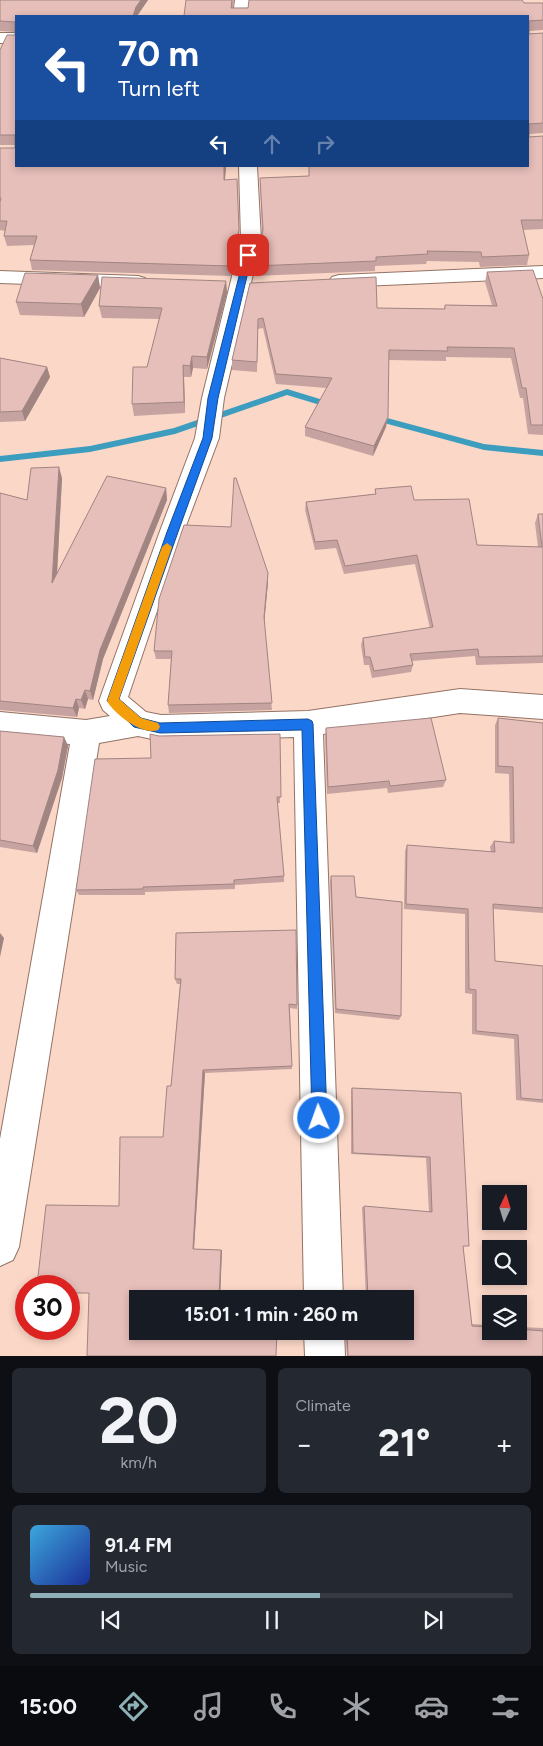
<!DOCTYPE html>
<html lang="en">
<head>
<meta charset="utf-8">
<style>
  :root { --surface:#171b24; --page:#242831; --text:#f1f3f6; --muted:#9ea1a6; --line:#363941; --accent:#8db1b7 }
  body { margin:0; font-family:Figtree,sans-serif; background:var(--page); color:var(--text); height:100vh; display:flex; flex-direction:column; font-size:19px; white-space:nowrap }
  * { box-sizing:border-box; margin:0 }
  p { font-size:16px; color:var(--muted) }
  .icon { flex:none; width:28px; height:28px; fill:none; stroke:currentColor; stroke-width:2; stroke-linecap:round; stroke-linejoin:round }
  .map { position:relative; height:1356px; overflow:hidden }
  .drawer { display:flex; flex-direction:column; gap:12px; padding:12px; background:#0d0f14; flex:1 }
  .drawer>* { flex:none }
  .guide { position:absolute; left:15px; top:15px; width:514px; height:152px; border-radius:0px; box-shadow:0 2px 8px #0003; background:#1a4fa0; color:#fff; overflow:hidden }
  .needle { width:32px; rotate:4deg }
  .buttons { position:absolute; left:482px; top:1185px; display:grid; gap:10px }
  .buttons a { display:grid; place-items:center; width:45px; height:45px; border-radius:0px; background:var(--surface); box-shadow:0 2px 8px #0003; font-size:25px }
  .speed { position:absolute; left:15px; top:1275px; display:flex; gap:10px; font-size:25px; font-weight:700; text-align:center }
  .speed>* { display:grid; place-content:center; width:65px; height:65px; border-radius:50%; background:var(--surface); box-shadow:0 2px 8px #0003; line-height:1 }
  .speed .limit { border:8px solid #d22; background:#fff; color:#111 }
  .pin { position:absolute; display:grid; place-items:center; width:42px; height:42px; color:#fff; margin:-21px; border-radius:10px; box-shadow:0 2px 8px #0006 }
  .me { position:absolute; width:55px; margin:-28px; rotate:358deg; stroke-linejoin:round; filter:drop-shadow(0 0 4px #0008) }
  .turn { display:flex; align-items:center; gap:18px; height:105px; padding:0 20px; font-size:22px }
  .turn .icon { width:65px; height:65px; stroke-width:2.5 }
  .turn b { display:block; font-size:35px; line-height:42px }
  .lanes { display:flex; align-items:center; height:48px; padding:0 20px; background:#0003; justify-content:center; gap:25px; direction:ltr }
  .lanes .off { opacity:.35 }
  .big { font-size:38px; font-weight:700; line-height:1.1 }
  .drawer .tile { flex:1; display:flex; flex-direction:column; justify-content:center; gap:8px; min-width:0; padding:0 18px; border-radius:8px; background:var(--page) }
  .drawer .dial { align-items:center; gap:0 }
  .dial b { font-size:65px; line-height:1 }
  .song { display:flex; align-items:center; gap:15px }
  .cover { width:60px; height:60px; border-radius:8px; background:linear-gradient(135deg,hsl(200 70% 55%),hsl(230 70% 35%)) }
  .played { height:5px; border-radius:2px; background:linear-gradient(90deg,var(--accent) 60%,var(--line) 60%) }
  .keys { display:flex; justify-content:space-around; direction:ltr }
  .heat { display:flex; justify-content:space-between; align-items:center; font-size:28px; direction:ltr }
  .drawer .tiles { flex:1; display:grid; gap:12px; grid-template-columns:1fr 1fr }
  .tile:last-child { grid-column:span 2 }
  .trip { position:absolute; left:129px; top:1290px; width:285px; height:50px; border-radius:0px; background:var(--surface); box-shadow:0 2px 8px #0003; font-weight:700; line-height:50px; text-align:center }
  .tabs { display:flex; height:80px; justify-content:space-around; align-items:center; background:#090b0e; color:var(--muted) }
  .tabs .icon { width:35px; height:35px }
  .tabs .selected { color:var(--accent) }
  .tabs b { font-size:22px; color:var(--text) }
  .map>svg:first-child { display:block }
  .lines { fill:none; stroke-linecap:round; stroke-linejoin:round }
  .stream { fill:#3c9dbe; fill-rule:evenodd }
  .street-casing { stroke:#937365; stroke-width:2 }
  .street { fill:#fff; fill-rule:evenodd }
  .wall { fill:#c6a3a0 }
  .shaded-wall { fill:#a18582 }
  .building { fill:#e6beba; stroke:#a18582 }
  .route { fill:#1a73e8; stroke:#114b97 }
  .slow { fill:#f59e0b }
</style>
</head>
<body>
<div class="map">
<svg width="543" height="1356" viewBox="0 0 543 1356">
  <rect width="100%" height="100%" fill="#fbd7c7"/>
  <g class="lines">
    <g class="stream">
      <polygon points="287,389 333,403 334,405 330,408 287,395 175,434 90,452 0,462 0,456 90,446 174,428"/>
      <polygon points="376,415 484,444 543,450 543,456 484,450 373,420 372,418"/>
    </g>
    <g class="street-casing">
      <g id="street">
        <polygon points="235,0 249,0 247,16 233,16"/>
        <rect x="0" y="33" width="16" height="10"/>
        <polygon points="239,166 257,166 261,240 224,398 219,438 184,531 128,697 146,712 161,715 308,711 460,689 543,695 543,719 460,713 323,734 343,1299 304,1299 294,737 161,741 138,736 99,743 19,1247 13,1260 0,1266 0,1139 70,744 0,738 0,712 86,720 110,716 103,710 99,701 160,531 195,438 202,398 241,240"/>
        <polygon points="543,266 543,278 339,287 332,285 329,281 332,277 339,275"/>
        <polygon points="0,271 138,276 145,278 148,282 145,286 138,288 0,283"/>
        <polygon points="304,1331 344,1331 345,1356 305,1356"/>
      </g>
    </g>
    <use href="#street" class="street"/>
  </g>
  <g class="wall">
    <polygon points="0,0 148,0 137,16 16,16 16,166 226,166 225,180 239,240 231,276 32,270 30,260 34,245 7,246 4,236 5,231 0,230 0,148 15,148 15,145 0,145 0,50 15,35 15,32 0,31"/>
    <polygon points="234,0 233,8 524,3 543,3 543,30 529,31 529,34 543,33 543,133 529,134 529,137 543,136 543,229 523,230 529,255 527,265 480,267 479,262 427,261 426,264 375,266 375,271 254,276 254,266 262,232 260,178 528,166 528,16 184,16"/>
    <polygon points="487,272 543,299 543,435 528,434 523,398 520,398 511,358 446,357 446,361 389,360 386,427 373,456 305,436 305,427 327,388 276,384 263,328 258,329 257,372 232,370 232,360 250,283 377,308 444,309 445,305 492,305 485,282"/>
    <polygon points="98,275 100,288 84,317 20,315 16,302"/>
    <polygon points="226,281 227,293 207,369 193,368 191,377 184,377 185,413 134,416 132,404 147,367 159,319 102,318 99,306"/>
    <polygon points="0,358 47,367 50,377 25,421 0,422"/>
    <polygon points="62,478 57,574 166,488 167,500 103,659 93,700 88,699 85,709 79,708 77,717 0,710 0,493 27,500"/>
    <polygon points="375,489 414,500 477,545 538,547 535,523 538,514 543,514 543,663 476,665 475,656 412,661 413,665 411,672 372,678 369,665 364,665 361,645 363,638 430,628 415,564 344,574 336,548 315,550 305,510 306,502 375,494"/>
    <polygon points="268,573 268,582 264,622 272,710 169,713 168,705 171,659 156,659 154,651"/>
    <polygon points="498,718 543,723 543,913 493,909 495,961 543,966 543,1103 516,1100 514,1039 472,1034 472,994 465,993 465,914 404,909 405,851 407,845 491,852 490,847 494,841 510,843 509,774 495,773 495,725"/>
    <polygon points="326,728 446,780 443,787 388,793 387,788 327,794 325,736"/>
    <polygon points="0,731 64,737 68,746 62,778 37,853 0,847"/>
    <polygon points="280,734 280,803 277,803 284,876 284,882 235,885 235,889 145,892 145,895 79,895 76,890 151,758 159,736"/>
    <polygon points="331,876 401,1016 399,1020 335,1013 330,882"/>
    <polygon points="176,933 297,1005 297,1009 290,1008 292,1069 205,1073 194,1249 222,1250 220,1299 138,1299 87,1356 119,1206 163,1137 171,1086 180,984 177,984 175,979"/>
    <polygon points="352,1088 461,1093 463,1246 471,1324 491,1325 491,1331 519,1331 519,1327 543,1328 543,1356 347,1356 345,1331 405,1331 405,1299 366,1299 362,1207 429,1212 426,1158 351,1154 351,1090"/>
  </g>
  <g class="shaded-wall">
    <polygon points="141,0 148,0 137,16 133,16 136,7"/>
    <polygon points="224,166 226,166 224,190"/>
    <polygon points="237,179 239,240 231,276 230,266"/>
    <polygon points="98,275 100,288 84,317 81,304"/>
    <polygon points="226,281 227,293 207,369 207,357"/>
    <polygon points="192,356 193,368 191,377 190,366"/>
    <polygon points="183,365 184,377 185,413 184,402"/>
    <polygon points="47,367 50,377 25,421 22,411"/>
    <polygon points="388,417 386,427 373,456 374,446"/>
    <polygon points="59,467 62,478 56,593 52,583"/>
    <polygon points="166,488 167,500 103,659 93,700 90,691 100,650"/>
    <polygon points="268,573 268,582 264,626 264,617"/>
    <polygon points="85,690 88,699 85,709 81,700"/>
    <polygon points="76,699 79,708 77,717 73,708"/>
    <polygon points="64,737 68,746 62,778 37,853 33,846"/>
    <polygon points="0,933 4,938 0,957"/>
    <polygon points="203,1070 205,1073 194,1249 193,1249"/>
    <polygon points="221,1250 222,1250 220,1299 219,1299"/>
  </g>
  <g class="building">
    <polygon points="0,0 141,0 136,7 133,16 16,16 16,166 224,166 224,180 237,179 239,230 230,266 30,260 37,236 4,236 7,221 0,221 0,202 1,198 0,198 0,148 15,148 15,135 0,135 0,50 7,35 15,35 15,22 0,21"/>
    <polygon points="186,0 232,0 231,8 248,8 249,0 522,0 524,3 543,3 543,20 529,21 529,34 543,33 543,123 529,124 529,137 543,136 543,220 521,220 529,255 482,257 481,252 427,251 428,254 376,257 376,261 254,266 263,230 260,178 309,176 309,166 528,166 528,16 184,16"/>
    <polygon points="533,270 543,299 543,425 531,425 526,388 522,388 514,348 447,347 448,351 389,350 388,417 374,446 305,427 332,378 276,374 263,318 258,319 257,362 232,360 250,283 376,277 377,308 445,309 445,305 497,306 487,272"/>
    <polygon points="25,273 98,275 81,304 16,302"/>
    <polygon points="102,277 226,281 207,357 192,356 190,366 183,365 184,402 132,404 133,367 147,367 162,308 99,306"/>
    <polygon points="0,358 47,367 22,411 0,412"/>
    <polygon points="59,467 52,583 107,476 166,488 100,650 90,691 85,690 81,700 76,699 73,708 0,701 0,493 27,500 31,468"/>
    <polygon points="234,478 236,478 268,573 264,617 272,703 168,705 172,651 154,651 159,599 184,525 231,527"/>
    <polygon points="411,486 414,500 469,499 477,545 542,547 538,514 543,514 543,656 479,657 478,649 410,654 413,665 374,671 370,657 365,657 363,638 433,627 417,555 345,566 337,540 315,542 306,502 376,494 375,489"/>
    <polygon points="431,718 446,780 390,786 389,781 328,787 326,728"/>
    <polygon points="498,718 543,723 543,908 493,904 495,961 543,966 543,1100 521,1098 518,1035 476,1031 476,990 469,989 468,909 406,904 407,845 495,852 494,841 514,843 513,767 498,766"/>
    <polygon points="0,731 64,737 58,770 33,846 0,840"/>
    <polygon points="150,734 159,736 280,734 281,797 277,797 284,876 234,880 234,884 143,887 143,889 76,890 95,759 151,758"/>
    <polygon points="331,876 354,876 356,897 402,902 401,1016 336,1009"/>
    <polygon points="296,930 297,1005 289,1004 292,1066 203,1070 193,1249 221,1250 219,1299 138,1299 138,1331 277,1331 276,1356 87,1356 89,1293 69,1293 69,1286 37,1286 46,1205 119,1206 120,1137 163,1137 167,1086 171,1086 181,979 175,979 176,933"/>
    <polygon points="352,1088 461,1093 469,1246 463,1246 472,1326 491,1327 491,1331 519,1331 519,1329 543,1331 543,1356 348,1356 347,1333 370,1332 370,1331 405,1331 405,1299 368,1299 364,1206 432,1212 430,1157 353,1153"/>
  </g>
  <polygon class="route" points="245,253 252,255 218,398 212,438 178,532 119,699 141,718 160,723 308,719 312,721 313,724 327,1118 324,1124 319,1126 314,1124 312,1118 302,730 160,733 134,727 107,701 167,532 203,438 208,398"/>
  <path class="slow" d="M167,543L172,547L119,699L141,718L158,723L160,727L158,730C143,736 114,714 107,701L162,547Z"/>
</svg>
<div class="buttons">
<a><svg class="needle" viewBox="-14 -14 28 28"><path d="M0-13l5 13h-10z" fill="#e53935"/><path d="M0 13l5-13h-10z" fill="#9ea1a6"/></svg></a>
<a><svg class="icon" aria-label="search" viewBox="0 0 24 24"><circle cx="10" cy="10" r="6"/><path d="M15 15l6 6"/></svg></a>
<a><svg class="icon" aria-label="layers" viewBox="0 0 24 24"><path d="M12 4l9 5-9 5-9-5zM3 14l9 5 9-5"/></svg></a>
</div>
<div class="speed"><div class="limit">30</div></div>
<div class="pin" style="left:248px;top:255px;background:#d93025"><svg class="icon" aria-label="arrive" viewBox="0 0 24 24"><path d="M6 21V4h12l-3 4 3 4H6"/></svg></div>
<svg class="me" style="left:319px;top:1118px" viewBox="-20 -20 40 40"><circle r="17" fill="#1a73e8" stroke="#fff" stroke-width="3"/><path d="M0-11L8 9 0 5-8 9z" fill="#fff"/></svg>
<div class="trip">15:01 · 1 min · 260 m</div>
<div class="guide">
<div class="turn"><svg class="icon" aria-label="left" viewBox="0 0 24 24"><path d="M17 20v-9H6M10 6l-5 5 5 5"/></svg><div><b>70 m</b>Turn left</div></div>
<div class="lanes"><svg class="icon" aria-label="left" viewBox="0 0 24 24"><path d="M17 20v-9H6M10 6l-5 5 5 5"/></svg><svg class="icon off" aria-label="ahead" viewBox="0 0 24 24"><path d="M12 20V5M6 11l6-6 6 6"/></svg><svg class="icon off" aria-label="right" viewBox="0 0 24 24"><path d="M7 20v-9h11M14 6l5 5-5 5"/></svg></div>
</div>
</div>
<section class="drawer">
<div class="tiles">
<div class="tile dial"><b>20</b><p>km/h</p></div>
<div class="tile"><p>Climate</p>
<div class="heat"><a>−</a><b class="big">21°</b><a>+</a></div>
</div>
<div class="tile">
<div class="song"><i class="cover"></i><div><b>91.4 FM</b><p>Music</p></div></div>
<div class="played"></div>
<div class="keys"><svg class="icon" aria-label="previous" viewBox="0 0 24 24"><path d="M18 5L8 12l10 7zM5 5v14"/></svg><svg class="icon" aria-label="pause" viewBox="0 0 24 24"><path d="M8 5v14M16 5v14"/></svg><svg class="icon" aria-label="next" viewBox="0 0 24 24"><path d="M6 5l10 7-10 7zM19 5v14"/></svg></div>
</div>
</div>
</section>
<nav class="tabs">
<b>15:00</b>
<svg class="icon selected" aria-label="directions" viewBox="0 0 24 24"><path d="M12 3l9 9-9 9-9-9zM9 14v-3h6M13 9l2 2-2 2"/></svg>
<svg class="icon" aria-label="music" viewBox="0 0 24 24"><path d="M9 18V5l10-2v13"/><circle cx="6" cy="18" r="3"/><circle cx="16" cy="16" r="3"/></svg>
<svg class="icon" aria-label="phone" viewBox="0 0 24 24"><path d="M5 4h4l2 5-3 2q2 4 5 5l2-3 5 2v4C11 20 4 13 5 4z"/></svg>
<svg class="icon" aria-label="climate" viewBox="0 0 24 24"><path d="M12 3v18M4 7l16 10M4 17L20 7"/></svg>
<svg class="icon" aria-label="car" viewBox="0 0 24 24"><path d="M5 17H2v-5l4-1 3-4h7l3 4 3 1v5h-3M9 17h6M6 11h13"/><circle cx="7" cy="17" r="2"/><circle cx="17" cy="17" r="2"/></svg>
<svg class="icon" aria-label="filters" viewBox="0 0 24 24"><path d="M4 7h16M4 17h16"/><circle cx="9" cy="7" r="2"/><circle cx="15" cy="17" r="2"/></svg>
</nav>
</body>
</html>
